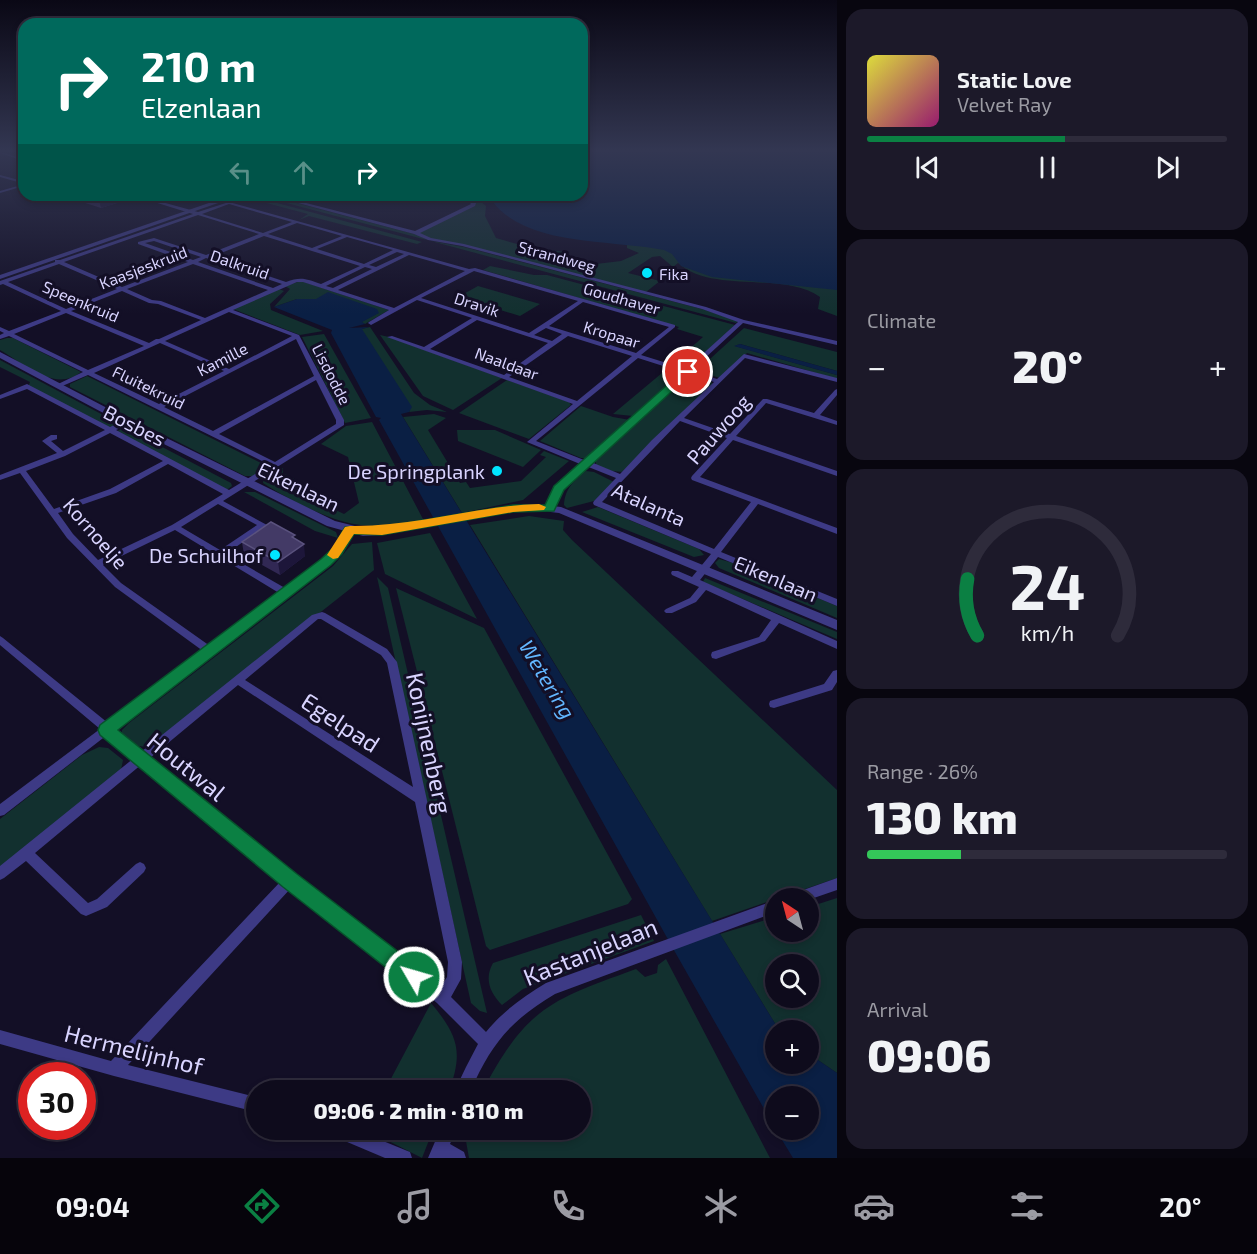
<!DOCTYPE html>
<html lang="en">
<head>
<meta charset="utf-8">
<style>
  :root { --surface:#0e0b1c; --page:#1c1929; --text:#f1f3f6; --muted:#9b9ba3; --line:#2e2b3b; --accent:#0b8043 }
  body { margin:0; font-family:"Exo 2",sans-serif; background:var(--page); color:var(--text); height:100vh; display:flex; flex-direction:column; font-size:22px; white-space:nowrap }
  * { box-sizing:border-box; margin:0 }
  p { font-size:20px; color:var(--muted) }
  .icon { flex:none; width:33px; height:33px; fill:none; stroke:currentColor; stroke-width:2; stroke-linecap:round; stroke-linejoin:round }
  .map { position:relative; flex:1; overflow:hidden }
  .drawer { display:flex; flex-direction:column; gap:9px; padding:9px; background:#08060f; width:420px }
  .drawer>* { flex:none }
  .guide { position:absolute; left:18px; top:18px; width:570px; height:183px; border-radius:18px; box-shadow:0 3px 9px #0003,0 0 0 2px var(--line); background:#00695c; color:#fff; overflow:hidden }
  .needle { width:39px; rotate:324deg }
  .tools { position:absolute; left:765px; top:888px; display:grid; gap:12px }
  .tools a { display:grid; place-items:center; width:54px; height:54px; border-radius:50%; background:var(--surface); box-shadow:0 3px 9px #0003,0 0 0 2px var(--line); font-size:30px }
  .speed { position:absolute; left:18px; top:1062px; display:flex; gap:12px; font-size:30px; font-weight:700; text-align:center }
  .speed>* { display:grid; place-content:center; width:78px; height:78px; border-radius:50%; background:var(--surface); box-shadow:0 3px 9px #0003,0 0 0 2px var(--line); line-height:1 }
  .speed .limit { border:9px solid #d22; background:#fff; color:#111 }
  .pin { position:absolute; display:grid; place-items:center; width:51px; height:51px; color:#fff; margin:-26px; border:3px solid #fff; border-radius:50%; box-shadow:0 2px 6px #0007 }
  .me { position:absolute; width:66px; margin:-33px; rotate:308deg; stroke-linejoin:round; filter:drop-shadow(0 0 4px #0008) }
  .turn { display:flex; align-items:center; gap:21px; height:126px; padding:0 24px; font-size:27px }
  .turn .icon { width:78px; height:78px; stroke-width:2.5 }
  .turn b { display:block; font-size:42px; line-height:51px }
  .lanes { display:flex; align-items:center; height:57px; padding:0 24px; background:#0003; justify-content:center; gap:30px; direction:ltr }
  .lanes .off { opacity:.35 }
  .big { font-size:45px; font-weight:800; line-height:1.1 }
  .drawer .widget { flex:1; display:flex; flex-direction:column; justify-content:center; gap:9px; min-width:0; padding:0 21px; border-radius:18px; background:var(--page) }
  .drawer .dial { align-items:center; gap:0 }
  .dial svg { height:156px; overflow:visible; fill:none; stroke:var(--line); stroke-width:7; stroke-linecap:round; text-anchor:middle }
  .dial text { fill:var(--text); stroke:none }
  .song { display:flex; align-items:center; gap:18px }
  .cover { width:72px; height:72px; border-radius:9px; background:linear-gradient(135deg,hsl(60 70% 55%),hsl(320 70% 35%)) }
  .played { height:6px; border-radius:3px; background:linear-gradient(90deg,var(--accent) 55%,var(--line) 55%) }
  .keys { display:flex; justify-content:space-around; direction:ltr }
  .heat { display:flex; justify-content:space-between; align-items:center; font-size:33px; direction:ltr }
  .charge { height:9px; border-radius:4px; background:linear-gradient(90deg,#34c759 26%,var(--line) 0) }
  .trip { position:absolute; left:246px; top:1080px; width:345px; height:60px; border-radius:30px; background:var(--surface); box-shadow:0 3px 9px #0003,0 0 0 2px var(--line); font-weight:800; line-height:60px; text-align:center }
  .tabs { display:flex; height:96px; justify-content:space-around; align-items:center; background:#06040b; color:var(--muted) }
  .tabs .icon { width:42px; height:42px }
  .tabs .selected { color:var(--accent) }
  .tabs b { font-size:27px; color:var(--text) }
  main { display:flex; flex:1; min-height:0 }
  .map>svg:first-child { display:block }
  .green { fill:#12302f; fill-rule:evenodd }
  .water { fill:#0a1f44 }
  .lines { fill:none; stroke-linecap:round; stroke-linejoin:round }
  .minor { fill:#3d3a85; fill-rule:evenodd }
  .tertiary { fill:#3d3a85; fill-rule:evenodd }
  .wall { fill:#312854 }
  .shaded-wall { fill:#1d163a }
  .building { fill:#433a66; stroke:#5a527e; stroke-width:1.5 }
  .route { fill:#0b8043; stroke:#07532c; stroke-width:1.5 }
  .slow { fill:#f59e0b }
  .poi-dot { fill:#00e5ff; stroke:#130f26; stroke-width:2 }
  .labels { text-anchor:middle; dominant-baseline:central; stroke-width:6; stroke-linejoin:round; paint-order:stroke }
  .far-street-label { font-size:16px; fill:#d9d4ff; stroke:#130f26 }
  .far-poi-label { font-size:16px; fill:#d9d4ff; stroke:#130f26; text-anchor:start }
  .street-label { font-size:20px; fill:#d9d4ff; stroke:#130f26 }
  .poi-label { font-size:20px; fill:#d9d4ff; stroke:#130f26; text-anchor:end }
  .water-label { font-size:21px; font-style:italic; fill:#62b6ff; stroke:#130f26 }
  .near-street-label { font-size:24px; fill:#d9d4ff; stroke:#130f26 }
</style>
</head>
<body>
<main>
<div class="map">
<svg width="837" height="1158" viewBox="0 0 837 1158">
  <rect width="100%" height="100%" fill="#130f26"/>
  <g class="green">
    <path d="M582,152H837V316L818,309L820,297C783,271 712,294 678,263L673,267L660,256L652,257L628,273L660,281L646,292L463,245L431,239L418,233L474,206L467,196H474L486,206L485,216L496,238L535,249L567,252L569,254L566,256L596,264L621,261L639,253L627,248V244L570,237L580,222Z"/>
    <polygon points="256,195 266,195 418,235 427,240"/>
    <polygon points="251,196 422,242 417,244 309,216 299,220 308,214 247,198 230,203"/>
    <polygon points="431,241 464,247 702,309 738,321 736,323"/>
    <polygon points="490,266 534,275 547,275 735,325 690,366 672,364 703,337 677,329 679,327 483,270"/>
    <polygon points="301,281 304,282 389,310 365,324 361,322 378,313 316,299 297,299 274,307 290,289 285,286"/>
    <polygon points="478,286 540,304 520,316 458,297"/>
    <polygon points="279,289 284,291 270,304 271,310 323,331 300,335 233,309"/>
    <polygon points="370,327 414,393 430,405 447,412 427,410 409,412 411,407 361,329"/>
    <polygon points="744,328 837,352 837,371 740,344 735,346 837,375 837,379 747,353 720,378 700,372 700,368"/>
    <polygon points="324,334 371,418 345,423 302,337"/>
    <polygon points="380,335 389,337 502,378 453,410 423,396"/>
    <path d="M7,338H13L81,372C55,393 24,364 0,350V340Z"/>
    <polygon points="0,360 118,423 109,428 28,387 30,382 0,367"/>
    <polygon points="668,368 680,374 633,416 613,414"/>
    <polygon points="87,376 267,466 253,476 245,476 70,387 70,384"/>
    <polygon points="694,376 711,381 713,385 622,472 612,471 596,465 596,461 688,377"/>
    <polygon points="507,380 569,402 571,405 529,439 459,413"/>
    <polygon points="581,406 613,417 630,420 586,458 581,458 540,441"/>
    <polygon points="434,414 446,418 428,430 460,483 466,482 470,488 521,481 546,457 540,455 544,451 569,461 523,500 462,513 403,417"/>
    <path d="M372,422L424,521C370,531 345,527 296,502C285,496 273,490 263,483L264,476L283,468V473L298,481L296,483L326,499L321,503L344,514L359,503L348,457L321,444L346,426Z"/>
    <polygon points="124,427 231,483 232,486 228,489 223,489 116,432"/>
    <polygon points="457,430 495,430 541,450 523,467 458,441"/>
    <path d="M586,471L594,472L614,482L594,501L567,508L564,505C565,488 574,481 586,471Z"/>
    <polygon points="244,492 255,492 336,532 338,538 315,531"/>
    <polygon points="598,507 699,549 704,555 694,557 582,512"/>
    <polygon points="529,516 564,521 563,530 572,540 837,790 837,878 712,921 470,525"/>
    <polygon points="430,533 477,619 385,574 377,543"/>
    <path d="M372,542L374,570L150,747C139,747 130,744 122,736V730L129,723L333,566L352,544Z"/>
    <polygon points="719,559 733,563 837,606 837,618 719,568 715,563"/>
    <polygon points="377,577 388,588 487,1013 480,1011 471,1003"/>
    <polygon points="705,578 837,632 837,639 703,582"/>
    <polygon points="396,588 484,628 632,899 628,904 490,950 486,946"/>
    <polygon points="99,747 108,748 123,760 121,770 0,868 0,819 82,755"/>
    <path d="M837,898V1073L809,1054L808,1030H779L720,934L775,917L776,932H808L809,907ZM776,964H808V998H776Z"/>
    <path d="M641,915L654,941L523,989L502,1005C490,993 484,979 493,963Z"/>
    <path d="M666,959L770,1158H469L464,1130H580V1090H483C527,1007 551,1000 636,969L645,977L657,973L658,965Z"/>
    <path d="M431,1003C457,1034 464,1052 449,1090H385Z"/>
    <polygon points="367,1130 433,1130 422,1158"/>
  </g>
  <g class="water">
    <path d="M582,152H837V290L712,277L681,266L672,254L664,250C611,239 527,247 492,201V195H582Z"/>
    <polygon points="328,292 377,309 379,313 362,322 365,324 349,328 369,327 362,329 412,407 409,412 401,414 779,1030 776,1030 776,1064 808,1064 809,1054 837,1073 837,1158 793,1158 776,1130 808,1130 808,1096 776,1096 775,1128 675,952 379,420 381,418 376,417 331,333 332,330 274,307 297,299 316,299"/>
    <polygon points="740,344 837,371 837,375 734,346"/>
  </g>
  <g class="lines">
    <g class="minor">
      <polygon points="0,152 24,159 24,161 0,153"/>
      <polygon points="0,175 19,180 24,179 24,181 22,182 24,183 24,186 0,193 0,191 21,185 18,182 0,177"/>
      <path d="M268,195H275L415,231L471,204L463,195H468L476,203L475,206L420,233L431,238L464,244L706,307L744,320L837,341V345L743,323L691,371L717,379L744,354L837,378V382L745,358L684,418L730,434L763,399H767L814,413L835,390L837,389V395L820,415L837,421V425L766,403L736,436L837,471V476L733,440L700,477L837,528V534L758,504L721,552L837,599V606L718,557L700,580L837,641V649L779,623L765,641L716,659L712,658L711,655L712,652L759,637L771,620L706,590L696,602L672,613H666L664,611L666,609L690,598L699,587L672,575L671,573L672,571H678L692,577L711,554L594,505L593,503L594,501L616,478L586,466L562,489L553,510H547L546,508L555,486L580,464L527,442L573,404L387,337L392,336L424,347L472,318L417,300L371,325L368,323L369,322L389,310L303,282H297L233,310L299,335L344,420V425L223,501L267,525L226,554L285,588L335,549L347,528H353L354,530L341,553L329,564L115,729L142,751L312,615L322,612L325,613L387,649L397,662L462,962L461,979L451,997L486,1032C503,1011 523,997 546,983L776,900V912L555,994C511,1020 491,1044 471,1090H455L466,1067L478,1044L437,1003L291,888L128,1065L256,1097V1112L114,1076L0,1044V1030L111,1061L281,881L142,764L35,853L88,903L97,899L136,864L140,862L144,864L146,868L144,872L107,907L86,916L81,914L26,861L4,878L0,880V866L134,758L107,735L4,815L0,816V804L100,729L0,645V636L3,638L108,723L203,651L115,587L67,538L20,473L0,480V475L57,453L42,441L51,435H57V439L51,441L63,451L105,430L27,389L0,399V395L27,384L110,427L124,420H130V424L116,430L229,490L270,465L88,375L60,387H56V385L83,372L9,336L0,339V335L4,333L0,331V327L9,331L61,311L3,284L0,285V281L55,262V260H60L193,214L151,201V199L198,212L229,202L469,269L475,268L675,325V327L641,355L686,369L738,322L702,309L462,246L428,240L414,234ZM229,204L292,222L263,233L202,214ZM198,215L259,234L206,255L154,238L138,242V244L188,262L122,287L64,262ZM297,223L342,236L312,248L268,234ZM264,236L360,266L321,284C307,279 301,276 286,282L211,257ZM347,237L393,250L364,264L317,249ZM154,241L201,257L193,260L145,243ZM397,252L404,254L376,267L369,265ZM409,255L465,271L394,308L338,290ZM206,258L282,284L273,288L198,262ZM59,264L117,289L66,309L8,282ZM193,264L268,290L205,318L161,301L152,300L127,289ZM365,267L372,269L333,288L326,286ZM474,271L578,301L529,333L421,298ZM122,291L149,303L158,304L201,320L159,339H156L149,343L71,311ZM583,302L669,327L636,353L549,326ZM229,312L292,336L229,369L165,341ZM66,313L144,346L88,370L14,334ZM477,320L548,343L504,375L430,349ZM546,328L562,334L552,341L534,335ZM568,336L632,356L577,401L509,377ZM296,339L314,376L213,431L164,407ZM160,343L224,371L159,404L94,373ZM638,358L682,372L584,460L536,441ZM688,374L714,382L652,440L620,474L591,462ZM316,380L336,420V424L275,462L219,434ZM680,421L727,438L692,476L691,478L692,480L751,502L714,549L602,502ZM110,433L163,461L110,489L54,509L26,471L65,456ZM168,464L223,494L172,525L98,560L73,534L58,513L116,493ZM218,504L257,525L220,550L181,527ZM175,530L279,593L210,646L121,583L103,565ZM318,619H321L381,655L387,663L413,787L245,680ZM238,685L415,802L448,962L447,977L440,988L294,876L150,758Z"/>
      <polygon points="837,670 837,682 832,690 774,708 770,707 769,704 770,701 824,684 833,671"/>
      <polygon points="837,878 837,890 808,900 808,898 791,898 792,894"/>
      <polygon points="331,1130 356,1130 410,1152 412,1158 385,1158 333,1136"/>
      <polygon points="440,1130 456,1130 450,1144 464,1152 466,1158 428,1158"/>
    </g>
    <g class="tertiary">
      <polygon points="232,195 241,195 0,279 0,275"/>
      <polygon points="0,352 130,420 335,521 363,528 382,527 513,505 534,504 561,507 837,620 837,630 559,513 534,510 513,511 382,535 363,536 327,526 124,424 0,358"/>
    </g>
  </g>
  <g class="wall">
    <polygon points="78,195 116,195 117,203 101,208 79,201"/>
    <polygon points="296,539 305,556 280,575 244,555 242,542"/>
  </g>
  <g class="shaded-wall">
    <polygon points="102,195 116,195 117,203 101,208 98,196"/>
    <polygon points="304,544 305,556 280,575 278,562"/>
  </g>
  <polygon class="building" points="271,522 295,535 292,537 304,544 278,562 242,542"/>
  <linearGradient id="sky" x2="0" y2="1"><stop stop-color="#0a0815"/><stop offset="0.48" stop-color="#333752"/><stop offset="1" stop-color="#333752" stop-opacity="0"/></linearGradient>
  <rect width="837" height="314" fill="url(#sky)"/>
  <polygon class="route" points="685,369 693,372 564,490 554,511 513,512 382,535 354,534 342,554 331,565 118,730 297,874 421,969 424,977 421,984 414,987 407,984 283,887 100,735 98,730 100,725 321,559 333,548 345,527 382,527 513,505 545,505 554,486"/>
  <path class="slow" d="M539,504L546,507L544,510L513,512L382,535L354,534L338,558L333,559L327,555L345,527L350,526C414,527 476,506 539,504Z"/>
  <g class="poi-dot">
    <circle cx="647" cy="273" r="6"/>
    <circle cx="497" cy="471" r="6"/>
    <circle cx="275" cy="555" r="6"/>
  </g>
  <g class="labels">
    <g class="far-street-label">
      <text transform="translate(557 256) rotate(15)">Strandweg</text>
      <text transform="translate(240 264) rotate(19)">Dalkruid</text>
      <text transform="translate(143 267) rotate(-21)">Kaasjeskruid</text>
      <text transform="translate(622 298) rotate(16)">Goudhaver</text>
      <text transform="translate(81 301) rotate(23)">Speenkruid</text>
      <text transform="translate(477 304) rotate(18)">Dravik</text>
      <text transform="translate(612 334) rotate(17)">Kropaar</text>
      <text transform="translate(222 359) rotate(-27)">Kamille</text>
      <text transform="translate(507 363) rotate(20)">Naaldaar</text>
      <text transform="translate(332 374) rotate(63)">Lisdodde</text>
      <text transform="translate(149 387) rotate(26)">Fluitekruid</text>
    </g>
    <g class="far-poi-label">
      <text x="659" y="273">Fika</text>
    </g>
    <g class="street-label">
      <text transform="translate(135 425) rotate(27)">Bosbes</text>
      <text transform="translate(718 429) rotate(-49)">Pauwoog</text>
      <text transform="translate(299 486) rotate(26)">Eikenlaan</text>
      <text transform="translate(649 504) rotate(24)">Atalanta</text>
      <text transform="translate(96 533) rotate(49)">Kornoelje</text>
      <text transform="translate(776 578) rotate(23)">Eikenlaan</text>
    </g>
    <g class="poi-label">
      <text x="485" y="471">De Springplank</text>
      <text x="263" y="555">De Schuilhof</text>
    </g>
    <g class="water-label">
      <text transform="translate(548 679) rotate(59)">Wetering</text>
    </g>
    <g class="near-street-label">
      <text transform="translate(341 722) rotate(33)">Egelpad</text>
      <text transform="translate(430 743) rotate(78)">Konijnenberg</text>
      <text transform="translate(187 766) rotate(39)">Houtwal</text>
      <text transform="translate(590 951) rotate(-22)">Kastanjelaan</text>
      <text transform="translate(134 1049) rotate(14)">Hermelijnhof</text>
    </g>
  </g>
</svg>
<div class="tools">
<a><svg class="needle" viewBox="-14 -14 28 28"><path d="M0-13l5 13h-10z" fill="#e53935"/><path d="M0 13l5-13h-10z" fill="#9b9ba3"/></svg></a>
<a><svg class="icon" aria-label="search" viewBox="0 0 24 24"><circle cx="10" cy="10" r="6"/><path d="M15 15l6 6"/></svg></a>
<a>+</a>
<a>−</a>
</div>
<div class="speed"><div class="limit">30</div></div>
<div class="pin" style="left:688px;top:372px;background:#d93025"><svg class="icon" aria-label="arrive" viewBox="0 0 24 24"><path d="M6 21V4h12l-3 4 3 4H6"/></svg></div>
<svg class="me" style="left:414px;top:977px" viewBox="-20 -20 40 40"><circle r="17" fill="#0b8043" stroke="#fff" stroke-width="3"/><path d="M0-11L8 9 0 5-8 9z" fill="#fff"/></svg>
<div class="trip">09:06 · 2 min · 810 m</div>
<div class="guide">
<div class="turn"><svg class="icon" aria-label="right" viewBox="0 0 24 24"><path d="M7 20v-9h11M14 6l5 5-5 5"/></svg><div><b>210 m</b>Elzenlaan</div></div>
<div class="lanes"><svg class="icon off" aria-label="left" viewBox="0 0 24 24"><path d="M17 20v-9H6M10 6l-5 5 5 5"/></svg><svg class="icon off" aria-label="ahead" viewBox="0 0 24 24"><path d="M12 20V5M6 11l6-6 6 6"/></svg><svg class="icon" aria-label="right" viewBox="0 0 24 24"><path d="M7 20v-9h11M14 6l5 5-5 5"/></svg></div>
</div>
</div>
<section class="drawer">
<div class="widget">
<div class="song"><i class="cover"></i><div><b>Static Love</b><p>Velvet Ray</p></div></div>
<div class="played"></div>
<div class="keys"><svg class="icon" aria-label="previous" viewBox="0 0 24 24"><path d="M18 5L8 12l10 7zM5 5v14"/></svg><svg class="icon" aria-label="pause" viewBox="0 0 24 24"><path d="M8 5v14M16 5v14"/></svg><svg class="icon" aria-label="next" viewBox="0 0 24 24"><path d="M6 5l10 7-10 7zM19 5v14"/></svg></div>
</div>
<div class="widget"><p>Climate</p>
<div class="heat"><a>−</a><b class="big">20°</b><a>+</a></div>
</div>
<div class="widget dial"><svg viewBox="0 0 100 80">
<path d="M14 69A42 42 0 1 1 86 69"/>
<path d="M14 69A42 42 0 0 1 9 40" stroke="#0b8043"/>
<text x="50" y="56" font-size="32" font-weight="700">24</text>
<text x="50" y="72" font-size="11">km/h</text>
</svg></div>
<div class="widget"><p>Range · 26%</p><b class="big">130 km</b><div class="charge"></div></div>
<div class="widget"><p>Arrival</p><b class="big">09:06</b></div>
</section>
</main>
<nav class="tabs">
<b>09:04</b>
<svg class="icon selected" aria-label="directions" viewBox="0 0 24 24"><path d="M12 3l9 9-9 9-9-9zM9 14v-3h6M13 9l2 2-2 2"/></svg>
<svg class="icon" aria-label="music" viewBox="0 0 24 24"><path d="M9 18V5l10-2v13"/><circle cx="6" cy="18" r="3"/><circle cx="16" cy="16" r="3"/></svg>
<svg class="icon" aria-label="phone" viewBox="0 0 24 24"><path d="M5 4h4l2 5-3 2q2 4 5 5l2-3 5 2v4C11 20 4 13 5 4z"/></svg>
<svg class="icon" aria-label="climate" viewBox="0 0 24 24"><path d="M12 3v18M4 7l16 10M4 17L20 7"/></svg>
<svg class="icon" aria-label="car" viewBox="0 0 24 24"><path d="M5 17H2v-5l4-1 3-4h7l3 4 3 1v5h-3M9 17h6M6 11h13"/><circle cx="7" cy="17" r="2"/><circle cx="17" cy="17" r="2"/></svg>
<svg class="icon" aria-label="filters" viewBox="0 0 24 24"><path d="M4 7h16M4 17h16"/><circle cx="9" cy="7" r="2"/><circle cx="15" cy="17" r="2"/></svg>
<b>20°</b>
</nav>
</body>
</html>
